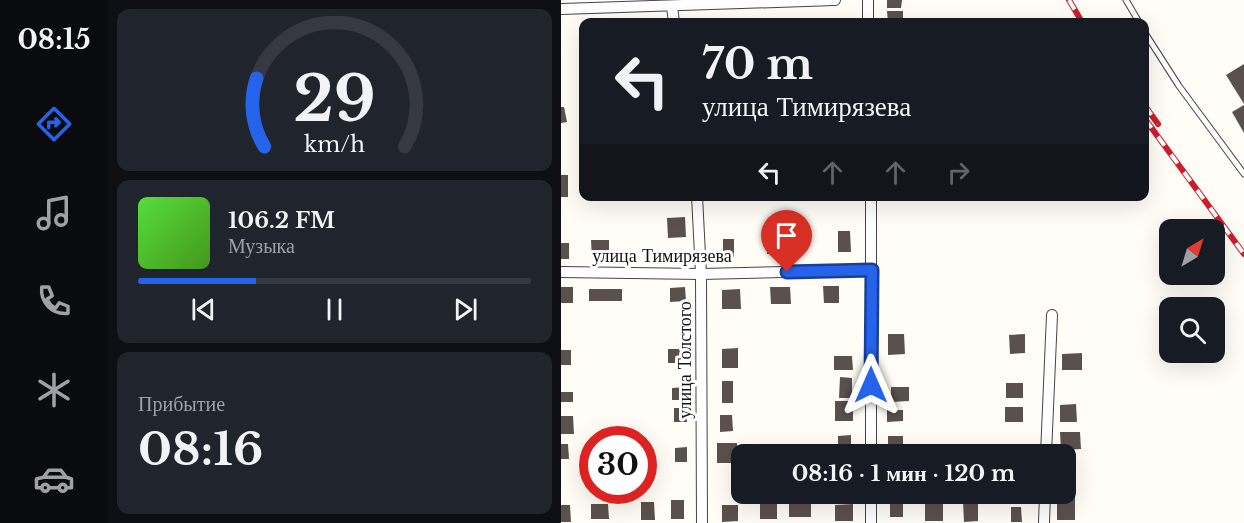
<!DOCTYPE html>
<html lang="ru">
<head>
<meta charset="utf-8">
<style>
  :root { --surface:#171b24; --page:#20242c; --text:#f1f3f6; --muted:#9ea1a6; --line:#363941; --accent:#2563eb }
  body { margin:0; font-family:"Libre Baskerville",serif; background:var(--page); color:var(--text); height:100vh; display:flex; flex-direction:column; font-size:22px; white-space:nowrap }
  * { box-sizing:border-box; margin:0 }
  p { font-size:20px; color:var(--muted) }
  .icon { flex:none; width:33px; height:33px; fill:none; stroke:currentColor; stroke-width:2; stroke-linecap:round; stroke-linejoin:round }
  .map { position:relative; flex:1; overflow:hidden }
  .side { display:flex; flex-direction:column; gap:9px; padding:9px; background:#0d0f14; width:453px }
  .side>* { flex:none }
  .banner { position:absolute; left:18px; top:18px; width:570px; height:183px; border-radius:12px; box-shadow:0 6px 24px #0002; background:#171b24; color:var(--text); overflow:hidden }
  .needle { width:39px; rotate:38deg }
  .tools { position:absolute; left:598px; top:219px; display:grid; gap:12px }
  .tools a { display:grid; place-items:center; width:66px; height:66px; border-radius:12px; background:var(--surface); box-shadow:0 6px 24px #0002; font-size:30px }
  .speed { position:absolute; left:18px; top:426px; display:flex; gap:12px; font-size:30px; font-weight:700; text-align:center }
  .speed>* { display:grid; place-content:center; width:78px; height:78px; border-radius:50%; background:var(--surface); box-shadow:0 6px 24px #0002; line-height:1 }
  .speed .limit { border:9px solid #d22; background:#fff; color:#111 }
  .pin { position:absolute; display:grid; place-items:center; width:51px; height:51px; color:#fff; margin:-62px -26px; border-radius:50% 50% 50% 0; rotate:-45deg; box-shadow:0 0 6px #0007 }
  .pin .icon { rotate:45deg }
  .me { position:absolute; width:66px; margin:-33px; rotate:0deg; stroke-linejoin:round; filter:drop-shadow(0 0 4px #0008) }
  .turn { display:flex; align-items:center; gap:21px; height:126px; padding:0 24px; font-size:27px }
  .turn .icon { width:78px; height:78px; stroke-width:2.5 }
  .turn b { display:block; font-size:42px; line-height:51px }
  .lanes { display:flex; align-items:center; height:57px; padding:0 24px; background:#0003; justify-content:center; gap:30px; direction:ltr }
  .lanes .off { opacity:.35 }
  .big { font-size:45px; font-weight:800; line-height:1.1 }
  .side .tile { flex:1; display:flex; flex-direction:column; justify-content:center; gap:9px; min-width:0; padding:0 21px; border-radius:12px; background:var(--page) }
  .side .dial { align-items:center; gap:0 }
  .dial svg { height:156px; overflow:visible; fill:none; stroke:var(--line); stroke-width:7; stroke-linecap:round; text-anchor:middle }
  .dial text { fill:var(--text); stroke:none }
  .song { display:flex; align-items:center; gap:18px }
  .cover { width:72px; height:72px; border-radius:9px; background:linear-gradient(135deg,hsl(110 70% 55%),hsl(100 70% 35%)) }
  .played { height:6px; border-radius:3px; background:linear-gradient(90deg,var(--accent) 30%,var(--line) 30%) }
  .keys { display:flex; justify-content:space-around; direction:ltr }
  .trip { position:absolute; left:170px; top:444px; width:345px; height:60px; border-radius:12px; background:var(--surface); box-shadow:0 6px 24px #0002; font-weight:800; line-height:60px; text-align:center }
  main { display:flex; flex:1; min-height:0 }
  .menu { display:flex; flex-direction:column; width:108px; justify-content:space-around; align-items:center; background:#090b0e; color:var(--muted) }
  .menu .icon { width:42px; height:42px }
  .menu .active { color:var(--accent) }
  .menu b { font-size:27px; color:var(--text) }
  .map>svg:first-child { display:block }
  .building { fill:#5b514c }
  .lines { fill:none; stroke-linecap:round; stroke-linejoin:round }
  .service-casing { stroke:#444; stroke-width:7 }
  .minor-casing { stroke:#444; stroke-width:12 }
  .service { stroke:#fff; stroke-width:5 }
  .minor { stroke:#fff; stroke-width:10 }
  .rail-casing { stroke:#cd1d2b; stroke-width:6 }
  .rail { stroke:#fff; stroke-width:4; stroke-dasharray:11; stroke-linecap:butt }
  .route-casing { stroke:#184099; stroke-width:15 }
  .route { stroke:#2563eb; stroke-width:10 }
  .labels { text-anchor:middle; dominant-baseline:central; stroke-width:6; stroke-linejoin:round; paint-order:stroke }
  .street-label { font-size:18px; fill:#111; stroke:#fff }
</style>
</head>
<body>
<main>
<nav class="menu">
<b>08:15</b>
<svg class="icon active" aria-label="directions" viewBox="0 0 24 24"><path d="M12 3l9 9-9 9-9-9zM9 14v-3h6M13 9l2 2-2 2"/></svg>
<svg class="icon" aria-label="music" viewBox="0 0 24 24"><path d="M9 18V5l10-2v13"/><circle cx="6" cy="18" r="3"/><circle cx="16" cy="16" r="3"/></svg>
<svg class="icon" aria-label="phone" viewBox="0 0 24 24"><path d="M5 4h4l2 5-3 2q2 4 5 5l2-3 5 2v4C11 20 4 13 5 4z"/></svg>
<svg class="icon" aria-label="climate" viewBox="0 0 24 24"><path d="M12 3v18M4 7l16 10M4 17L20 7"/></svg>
<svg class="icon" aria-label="car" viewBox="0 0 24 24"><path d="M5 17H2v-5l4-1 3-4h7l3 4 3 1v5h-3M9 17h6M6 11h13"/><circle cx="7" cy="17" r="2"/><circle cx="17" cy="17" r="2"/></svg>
</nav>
<section class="side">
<div class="tile dial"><svg viewBox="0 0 100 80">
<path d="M14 69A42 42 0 1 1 86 69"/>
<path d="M14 69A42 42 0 0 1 10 34" stroke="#2563eb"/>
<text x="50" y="56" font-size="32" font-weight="700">29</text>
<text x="50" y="72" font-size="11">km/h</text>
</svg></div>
<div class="tile">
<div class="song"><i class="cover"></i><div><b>106.2 FM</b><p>Музыка</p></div></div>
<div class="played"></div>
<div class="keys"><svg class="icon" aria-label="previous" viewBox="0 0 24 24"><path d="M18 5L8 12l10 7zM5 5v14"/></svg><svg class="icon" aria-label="pause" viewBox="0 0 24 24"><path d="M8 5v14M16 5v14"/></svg><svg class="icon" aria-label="next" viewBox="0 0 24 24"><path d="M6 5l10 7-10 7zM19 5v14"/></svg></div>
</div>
<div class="tile"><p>Прибытие</p><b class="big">08:16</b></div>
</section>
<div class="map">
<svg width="683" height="523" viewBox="0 0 683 523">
  <rect width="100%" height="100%" fill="#fffdf5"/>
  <g class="building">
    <polygon points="326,0 341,0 340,8 326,8"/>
    <polygon points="326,11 342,11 342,22 327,22"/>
    <polygon points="683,64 683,104 665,75"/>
    <polygon points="683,105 683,133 671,112"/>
    <polygon points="0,107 3,107 6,122 0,123"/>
    <rect x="0" y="175" width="7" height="22"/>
    <polygon points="124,217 125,237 107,238 106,218"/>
    <polygon points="277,231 289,231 290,252 277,252"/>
    <polygon points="231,235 241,235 241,254 231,255"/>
    <rect x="162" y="239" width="11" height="18"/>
    <rect x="206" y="239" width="9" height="15"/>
    <polygon points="30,240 48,240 48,259 31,259"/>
    <rect x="0" y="243" width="8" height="16"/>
    <polygon points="262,286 278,286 278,303 263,303"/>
    <rect x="0" y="287" width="12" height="16"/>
    <polygon points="124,287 125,301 109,302 109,288"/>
    <polygon points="209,287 229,287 230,304 210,304"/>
    <rect x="28" y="289" width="33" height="12"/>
    <polygon points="179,289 180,309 161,309 161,290"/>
    <polygon points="327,334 343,334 344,354 327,355"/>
    <polygon points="464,334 464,353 449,354 448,335"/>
    <polygon points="177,348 177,368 161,368 161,349"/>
    <rect x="107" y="349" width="17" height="14"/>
    <rect x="0" y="350" width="10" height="15"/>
    <polygon points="521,353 521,370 501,370 501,354"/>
    <polygon points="273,356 291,356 292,370 273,370"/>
    <polygon points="279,377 291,378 291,398 278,398"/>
    <rect x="161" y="381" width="11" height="22"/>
    <rect x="445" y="383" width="17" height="15"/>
    <polygon points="125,387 125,400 111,400 111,388"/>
    <polygon points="330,387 348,387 348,401 330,402"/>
    <rect x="0" y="392" width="12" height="10"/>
    <rect x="274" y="401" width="18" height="20"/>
    <polygon points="515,404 516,422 499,422 499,405"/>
    <rect x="444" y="407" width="18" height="15"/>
    <rect x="113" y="408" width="13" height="14"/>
    <polygon points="326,410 342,410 342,421 326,422"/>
    <polygon points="159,415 171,415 172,431 159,432"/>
    <polygon points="0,416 12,416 13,434 0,434"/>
    <polygon points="499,432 519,432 520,449 500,450"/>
    <polygon points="290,435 290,451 277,452 277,436"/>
    <rect x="327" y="436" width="15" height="17"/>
    <rect x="156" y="443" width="20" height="20"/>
    <polygon points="0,444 7,444 8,459 0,459"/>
    <rect x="448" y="444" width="13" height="10"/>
    <polygon points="126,447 126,462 114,462 114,448"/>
    <polygon points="514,497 514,520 496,520 496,498"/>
    <rect x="199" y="499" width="17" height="20"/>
    <polygon points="250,499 250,517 228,517 228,500"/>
    <rect x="110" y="500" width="13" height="19"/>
    <polygon points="342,501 342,517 329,517 329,502"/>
    <rect x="364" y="501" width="18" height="20"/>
    <polygon points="402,501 417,501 417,521 403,522"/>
    <polygon points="80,502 93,502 94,520 80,520"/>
    <polygon points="30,504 47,504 48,519 30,519"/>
    <polygon points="292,504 292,521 274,521 274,505"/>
    <polygon points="0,505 9,505 10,522 0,522"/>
    <polygon points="161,505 177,505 177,521 161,522"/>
    <polygon points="450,507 460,507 461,522 450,522"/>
  </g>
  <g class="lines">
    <g class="service-casing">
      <g id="service">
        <polyline points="565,0 578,22"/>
        <polyline points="584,33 618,86 683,174"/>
      </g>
    </g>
    <g class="minor-casing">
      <g id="minor">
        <polyline points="307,0 307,22"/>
        <polyline points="111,7 113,22"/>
        <polyline points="0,9 274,0"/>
        <polyline points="136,196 140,274 141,523"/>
        <polyline points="310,196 310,454"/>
        <polyline points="0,272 140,274 311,270"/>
        <polyline points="485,454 491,315"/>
        <polyline points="310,523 310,494"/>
        <polyline points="483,523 484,494"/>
      </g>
    </g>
    <use href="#service" class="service"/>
    <use href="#minor" class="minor"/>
    <g class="rail-casing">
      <g id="rail">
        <polyline points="508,0 521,22"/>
        <polyline points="584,106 597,124"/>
        <polyline points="584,119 683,254"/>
      </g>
    </g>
    <use href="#rail" class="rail"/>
  </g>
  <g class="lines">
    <g class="route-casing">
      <polyline id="route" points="226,272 311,270 310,385"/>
    </g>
    <use href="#route" class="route"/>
  </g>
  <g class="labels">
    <g class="street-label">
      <text x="101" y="256">улица Тимирязева</text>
      <text transform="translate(124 360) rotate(-90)">улица Толстого</text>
    </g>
  </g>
</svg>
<div class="tools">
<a><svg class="needle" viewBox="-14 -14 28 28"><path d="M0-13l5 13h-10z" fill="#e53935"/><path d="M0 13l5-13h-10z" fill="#9ea1a6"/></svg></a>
<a><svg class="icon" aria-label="search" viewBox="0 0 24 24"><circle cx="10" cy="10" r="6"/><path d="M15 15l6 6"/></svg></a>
</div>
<div class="speed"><div class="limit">30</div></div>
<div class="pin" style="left:226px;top:272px;background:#d93025"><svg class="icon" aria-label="arrive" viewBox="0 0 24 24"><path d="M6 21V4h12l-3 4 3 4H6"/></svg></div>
<svg class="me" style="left:310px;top:385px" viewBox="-20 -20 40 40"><path d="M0-17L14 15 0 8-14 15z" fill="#2563eb" stroke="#fff" stroke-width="4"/></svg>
<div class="trip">08:16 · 1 мин · 120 m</div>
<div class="banner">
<div class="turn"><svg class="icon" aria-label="left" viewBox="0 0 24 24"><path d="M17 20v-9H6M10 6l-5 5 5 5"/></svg><div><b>70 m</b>улица Тимирязева</div></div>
<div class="lanes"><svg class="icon" aria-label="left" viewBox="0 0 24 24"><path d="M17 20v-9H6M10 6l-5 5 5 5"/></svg><svg class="icon off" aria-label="ahead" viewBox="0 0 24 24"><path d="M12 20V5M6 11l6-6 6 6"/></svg><svg class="icon off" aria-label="ahead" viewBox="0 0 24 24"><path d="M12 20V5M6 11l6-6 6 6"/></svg><svg class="icon off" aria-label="right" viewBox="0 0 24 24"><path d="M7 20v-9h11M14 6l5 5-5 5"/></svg></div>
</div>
</div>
</main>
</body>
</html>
